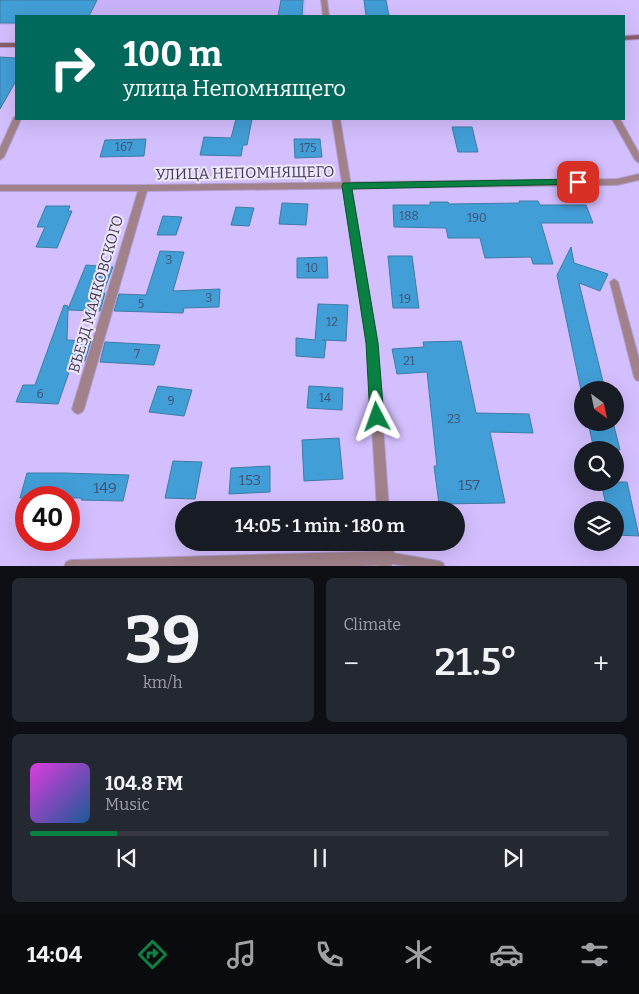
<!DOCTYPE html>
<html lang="en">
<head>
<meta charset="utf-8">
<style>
  :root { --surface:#171b24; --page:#242831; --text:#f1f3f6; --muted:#9ea1a6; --line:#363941; --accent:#0b8043 }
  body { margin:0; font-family:Bitter,serif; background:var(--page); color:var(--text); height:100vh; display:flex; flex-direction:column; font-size:19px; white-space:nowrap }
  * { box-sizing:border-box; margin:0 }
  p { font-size:16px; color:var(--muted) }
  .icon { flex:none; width:28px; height:28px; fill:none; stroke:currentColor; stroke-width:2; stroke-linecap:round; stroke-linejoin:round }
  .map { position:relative; height:566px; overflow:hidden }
  .side { display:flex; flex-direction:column; gap:12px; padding:12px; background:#0d0f14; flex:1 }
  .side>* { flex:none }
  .banner { position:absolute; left:15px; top:15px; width:610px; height:105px; border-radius:0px; box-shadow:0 5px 20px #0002; background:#00695c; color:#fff; overflow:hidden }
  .needle { width:32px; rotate:147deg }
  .tools { position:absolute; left:574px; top:381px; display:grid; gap:10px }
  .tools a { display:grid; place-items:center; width:50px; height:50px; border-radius:50%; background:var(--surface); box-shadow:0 5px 20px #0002; font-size:25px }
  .speed { position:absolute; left:15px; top:486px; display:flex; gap:10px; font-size:25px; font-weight:700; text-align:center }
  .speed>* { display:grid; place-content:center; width:65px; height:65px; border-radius:50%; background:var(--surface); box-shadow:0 5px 20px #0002; line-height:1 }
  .speed .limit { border:8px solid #d22; background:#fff; color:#111 }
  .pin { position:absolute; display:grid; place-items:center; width:42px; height:42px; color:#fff; margin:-21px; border-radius:10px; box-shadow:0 2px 8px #0006 }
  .me { position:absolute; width:55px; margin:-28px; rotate:356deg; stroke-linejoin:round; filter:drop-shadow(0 0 4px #0008) }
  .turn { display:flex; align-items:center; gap:18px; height:105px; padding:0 25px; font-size:22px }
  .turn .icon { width:65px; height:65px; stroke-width:2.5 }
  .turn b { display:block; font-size:35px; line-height:42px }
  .big { font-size:38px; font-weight:600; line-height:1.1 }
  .side .card { flex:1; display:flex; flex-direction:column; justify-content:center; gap:8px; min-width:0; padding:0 18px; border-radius:8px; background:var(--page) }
  .side .dial { align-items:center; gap:0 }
  .dial b { font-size:65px; line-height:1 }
  .song { display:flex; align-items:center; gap:15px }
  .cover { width:60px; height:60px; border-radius:8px; background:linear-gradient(135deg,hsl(300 70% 55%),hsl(210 70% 35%)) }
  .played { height:5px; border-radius:2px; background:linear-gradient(90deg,var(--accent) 15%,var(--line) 15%) }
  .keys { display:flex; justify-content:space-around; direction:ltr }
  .heat { display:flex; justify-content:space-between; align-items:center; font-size:28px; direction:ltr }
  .side .tiles { flex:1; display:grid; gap:12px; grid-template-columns:1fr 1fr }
  .card:last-child { grid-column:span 2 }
  .trip { position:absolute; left:175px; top:501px; width:290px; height:50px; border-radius:25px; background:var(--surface); box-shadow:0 5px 20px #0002; font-weight:600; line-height:50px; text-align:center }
  .menu { display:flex; height:80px; justify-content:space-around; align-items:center; background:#090b0e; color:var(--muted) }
  .menu .icon { width:35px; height:35px }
  .menu .current { color:var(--accent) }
  .menu b { font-size:22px; color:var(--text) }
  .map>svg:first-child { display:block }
  .built { fill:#cab2f8 }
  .building { fill:#429ed7; stroke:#3e7ca4 }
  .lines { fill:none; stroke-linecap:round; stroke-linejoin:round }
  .service-casing { stroke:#b19fd4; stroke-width:2 }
  .minor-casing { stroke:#b19fd4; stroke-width:2 }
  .tertiary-casing { stroke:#b19fd4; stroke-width:2 }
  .secondary-casing { stroke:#b19fd4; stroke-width:2 }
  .service { fill:#a1828a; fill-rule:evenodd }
  .minor { fill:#a1828a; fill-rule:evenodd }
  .tertiary { fill:#a1828a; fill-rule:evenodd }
  .secondary { fill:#8b5e6b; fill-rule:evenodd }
  .route { fill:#0b8043; stroke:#07532c }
  .labels { text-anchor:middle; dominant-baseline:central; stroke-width:4; stroke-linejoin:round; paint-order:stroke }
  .number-label { font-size:12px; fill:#415272 }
  .street-label { font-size:15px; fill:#413851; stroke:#eee8fc }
  .near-number-label { font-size:15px; fill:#415272 }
</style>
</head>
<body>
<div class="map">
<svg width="639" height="567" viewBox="0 0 639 567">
  <rect width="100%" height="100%" fill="#d4bffe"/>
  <polygon class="built" points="0,0 306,0 305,16 16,16 16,25 0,25"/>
  <g class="building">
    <polygon points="0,0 97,0 89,16 16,16 16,23 0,23"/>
    <polygon points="281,0 303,0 302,16 278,16"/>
    <polygon points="364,0 386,0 389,16 366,16"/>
    <polygon points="0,57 16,58 16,81 0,109"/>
    <polygon points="236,119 252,119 247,145 243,145 241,156 200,155 204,137 231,138"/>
    <polygon points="452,127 472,127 478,152 458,152"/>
    <polygon points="146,139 144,156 100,157 105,140"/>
    <polygon points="294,139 320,139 322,157 295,158"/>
    <polygon points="519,201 538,201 540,205 586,205 593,223 541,223 553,264 533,264 531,257 485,258 480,238 448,238 446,228 394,227 393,205 430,205 430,202 448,202 449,204 520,203"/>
    <polygon points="282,203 308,204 306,225 279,224"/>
    <polygon points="46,206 70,206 68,211 72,211 57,248 36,247 45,227 37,227"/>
    <polygon points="236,207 254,208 249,226 231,225"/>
    <polygon points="163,216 182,217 176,235 157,235"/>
    <polygon points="571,247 574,263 608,274 600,291 579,283 605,390 581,390 557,275"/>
    <polygon points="160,251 184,252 173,291 220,289 219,307 184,308 183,313 114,311 119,294 146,295"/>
    <polygon points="388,256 412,256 419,308 393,308"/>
    <polygon points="327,257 328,278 297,278 297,258"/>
    <polygon points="86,265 113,267 103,293 105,293 100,311 68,310 67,340 91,341 85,361 73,361 58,404 16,402 23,385 35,385 64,305 68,306 68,309"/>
    <polygon points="318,304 348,305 346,341 322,340 326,341 324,358 296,356 296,338 315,340"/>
    <polygon points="461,341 476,413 529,414 533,433 490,432 505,503 439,504 434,466 437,466 427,372 397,374 392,349 424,347 423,342"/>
    <polygon points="105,342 160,345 154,365 100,362"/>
    <polygon points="158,386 192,390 184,416 149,412"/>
    <polygon points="309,386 343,388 342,410 307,408"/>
    <polygon points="588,422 613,422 620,450 594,450"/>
    <polygon points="339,438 343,479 304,481 302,440"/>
    <polygon points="173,461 202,462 195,499 165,498"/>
    <polygon points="270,466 270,492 229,494 231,468"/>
    <polygon points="27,473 64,473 129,475 123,501 81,500 82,498 20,498"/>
    <polygon points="601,482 627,482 639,536 615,535 615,510 607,510"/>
  </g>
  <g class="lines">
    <g class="service-casing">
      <g id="service">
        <polygon points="614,279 618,282 639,359 639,381 636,380 634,377 610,282"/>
        <path d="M387,552L439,561L443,563L445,567C425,567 402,567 383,562L381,558L383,554Z"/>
      </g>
    </g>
    <g class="minor-casing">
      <g id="minor">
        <polygon points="321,0 327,0 329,16 323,16"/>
        <polygon points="14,117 21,119 4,157 0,160 0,148"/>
        <polygon points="612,119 620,119 639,153 639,163 635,160"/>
        <polygon points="639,174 639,180 617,185 147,191 84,409 82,412 78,414 74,412 72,409 138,191 0,191 0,185 143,185 617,179"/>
        <polygon points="387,551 392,553 394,558 392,563 387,565 323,567 64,567 66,562 71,560"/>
      </g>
    </g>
    <g class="tertiary-casing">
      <g id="tertiary">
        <polygon points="332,119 340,119 377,343 389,510 377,510 367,343"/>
        <polygon points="379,542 393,542 394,558 391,567 377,567 380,558"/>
      </g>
    </g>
    <g class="secondary-casing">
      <g id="secondary">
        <polygon points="639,35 639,39 624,40 624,36"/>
        <rect x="0" y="43" width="16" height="4"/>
      </g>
    </g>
    <use href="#service" class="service"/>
    <use href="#minor" class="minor"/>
    <use href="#tertiary" class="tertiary"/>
    <use href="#secondary" class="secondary"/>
  </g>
  <polygon class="route" points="578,179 582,180 582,184 352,189 378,343 384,417 382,421 377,423 372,421 370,417 366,343 342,186 343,183"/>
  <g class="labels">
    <g class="number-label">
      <text x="124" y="147">167</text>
      <text x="308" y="148">175</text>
      <text x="409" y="216">188</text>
      <text x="477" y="218">190</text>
      <text x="169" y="260">3</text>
      <text x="312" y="268">10</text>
      <text x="209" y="298">3</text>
      <text x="405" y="299">19</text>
      <text x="141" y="304">5</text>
      <text x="332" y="322">12</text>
      <text x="137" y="354">7</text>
      <text x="409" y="361">21</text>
      <text x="40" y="394">6</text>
      <text x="325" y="398">14</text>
      <text x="171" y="401">9</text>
      <text x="454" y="419">23</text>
    </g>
    <g class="street-label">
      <text transform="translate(245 173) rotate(-1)">УЛИЦА НЕПОМНЯЩЕГО</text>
      <text transform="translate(96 294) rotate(-74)">ВЪЕЗД МАЯКОВСКОГО</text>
    </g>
    <g class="near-number-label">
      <text x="250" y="480">153</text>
      <text x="469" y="485">157</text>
      <text x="105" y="488">149</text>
    </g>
  </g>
</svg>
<div class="tools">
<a><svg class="needle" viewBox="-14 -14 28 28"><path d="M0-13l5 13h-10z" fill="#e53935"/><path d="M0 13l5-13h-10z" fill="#9ea1a6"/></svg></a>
<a><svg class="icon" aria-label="search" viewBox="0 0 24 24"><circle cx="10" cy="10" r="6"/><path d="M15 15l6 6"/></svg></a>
<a><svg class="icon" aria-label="layers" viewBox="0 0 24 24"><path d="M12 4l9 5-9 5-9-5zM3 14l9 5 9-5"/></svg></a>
</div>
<div class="speed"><div class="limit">40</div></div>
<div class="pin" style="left:578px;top:182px;background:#d93025"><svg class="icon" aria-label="arrive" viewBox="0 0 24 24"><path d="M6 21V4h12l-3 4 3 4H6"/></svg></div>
<svg class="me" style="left:377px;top:417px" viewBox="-20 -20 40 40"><path d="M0-17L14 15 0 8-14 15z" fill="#0b8043" stroke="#fff" stroke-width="4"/></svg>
<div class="trip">14:05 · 1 min · 180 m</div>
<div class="banner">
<div class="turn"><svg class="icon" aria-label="right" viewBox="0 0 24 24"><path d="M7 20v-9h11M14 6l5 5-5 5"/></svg><div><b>100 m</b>улица Непомнящего</div></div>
</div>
</div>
<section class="side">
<div class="tiles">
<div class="card dial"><b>39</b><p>km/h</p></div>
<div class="card"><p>Climate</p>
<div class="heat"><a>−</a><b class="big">21.5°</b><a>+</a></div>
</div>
<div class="card">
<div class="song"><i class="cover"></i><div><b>104.8 FM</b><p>Music</p></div></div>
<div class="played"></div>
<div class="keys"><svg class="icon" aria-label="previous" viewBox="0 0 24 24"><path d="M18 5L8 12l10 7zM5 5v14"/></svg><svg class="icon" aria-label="pause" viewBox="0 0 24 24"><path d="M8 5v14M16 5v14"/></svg><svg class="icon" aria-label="next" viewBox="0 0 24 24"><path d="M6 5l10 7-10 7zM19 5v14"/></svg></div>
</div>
</div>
</section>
<nav class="menu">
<b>14:04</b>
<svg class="icon current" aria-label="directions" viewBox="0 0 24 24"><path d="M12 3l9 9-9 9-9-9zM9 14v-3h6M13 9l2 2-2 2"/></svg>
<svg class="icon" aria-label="music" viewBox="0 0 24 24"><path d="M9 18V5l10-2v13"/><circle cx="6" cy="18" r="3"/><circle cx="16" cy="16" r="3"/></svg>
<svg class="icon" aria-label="phone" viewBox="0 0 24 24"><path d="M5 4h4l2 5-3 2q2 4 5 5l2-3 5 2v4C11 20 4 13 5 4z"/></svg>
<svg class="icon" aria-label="climate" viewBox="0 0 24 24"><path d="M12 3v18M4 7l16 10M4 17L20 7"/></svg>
<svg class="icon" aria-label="car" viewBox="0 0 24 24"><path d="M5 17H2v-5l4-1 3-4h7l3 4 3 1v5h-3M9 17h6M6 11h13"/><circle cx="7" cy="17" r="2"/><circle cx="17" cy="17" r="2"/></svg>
<svg class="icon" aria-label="filters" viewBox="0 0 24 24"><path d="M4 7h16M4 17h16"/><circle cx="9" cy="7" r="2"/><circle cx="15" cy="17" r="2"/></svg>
</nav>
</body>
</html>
